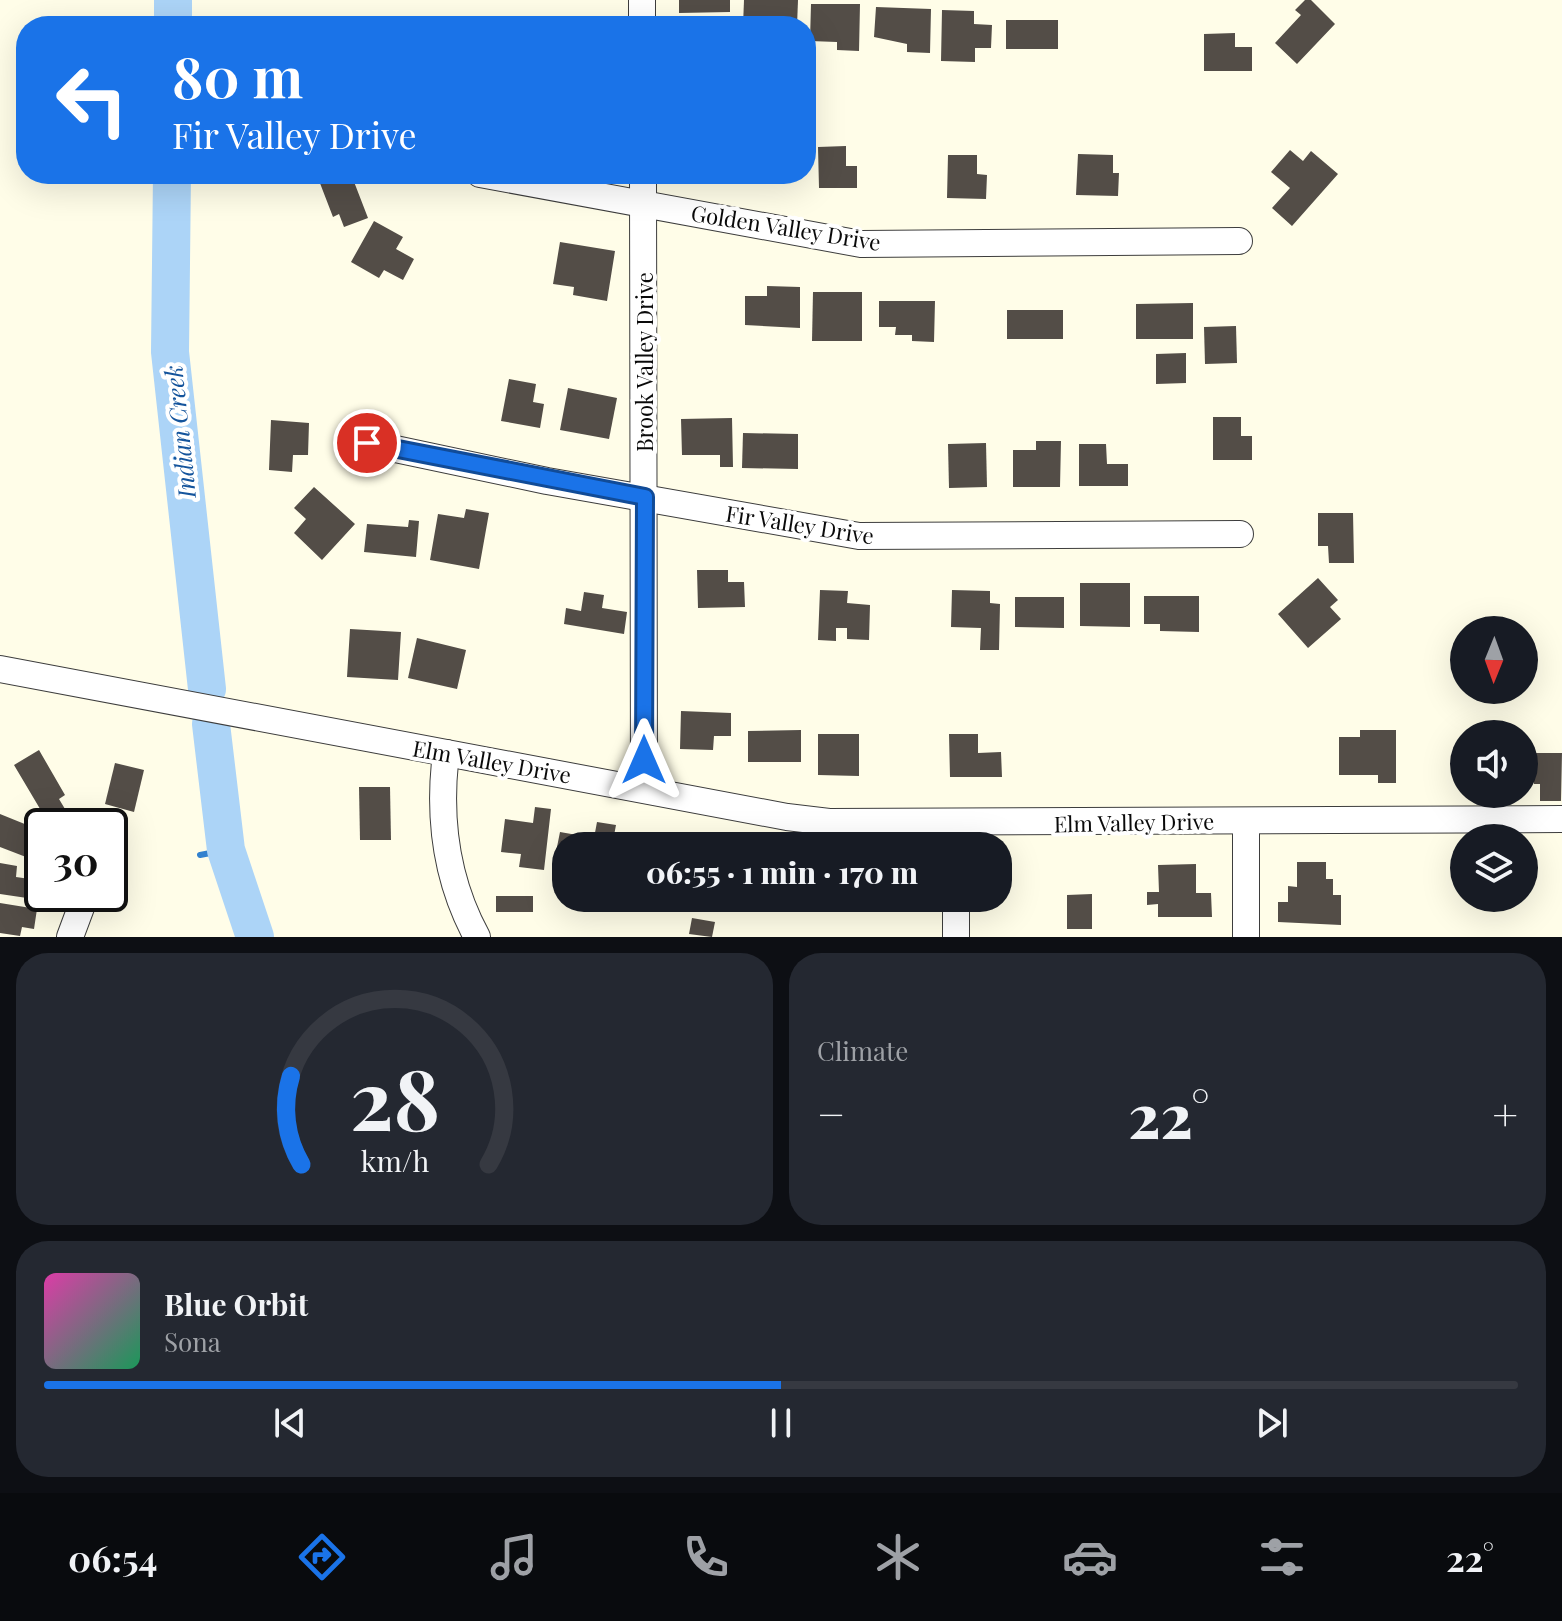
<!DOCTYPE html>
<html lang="en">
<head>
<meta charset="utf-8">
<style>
  :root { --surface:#171b24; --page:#242831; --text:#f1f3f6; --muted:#9ea1a6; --line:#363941; --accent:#1a73e8 }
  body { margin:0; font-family:"Playfair Display",serif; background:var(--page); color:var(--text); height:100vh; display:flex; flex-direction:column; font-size:30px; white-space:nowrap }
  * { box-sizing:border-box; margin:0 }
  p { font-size:26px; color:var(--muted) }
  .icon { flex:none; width:44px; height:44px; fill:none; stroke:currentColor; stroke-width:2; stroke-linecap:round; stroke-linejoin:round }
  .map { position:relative; height:937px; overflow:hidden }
  .side { display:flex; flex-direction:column; gap:16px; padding:16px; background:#0d0f14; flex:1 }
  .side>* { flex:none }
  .hud { position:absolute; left:16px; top:16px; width:800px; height:168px; border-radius:32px; box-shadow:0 8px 32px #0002; background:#1a73e8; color:#fff; overflow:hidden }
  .needle { width:52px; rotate:181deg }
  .fabs { position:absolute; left:1450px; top:616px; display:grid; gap:16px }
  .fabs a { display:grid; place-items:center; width:88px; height:88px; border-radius:50%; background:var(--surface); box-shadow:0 8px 32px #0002; font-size:40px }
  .speed { position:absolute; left:24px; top:808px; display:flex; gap:16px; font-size:40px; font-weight:700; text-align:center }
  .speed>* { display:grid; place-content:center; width:104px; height:104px; border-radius:50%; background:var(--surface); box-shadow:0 8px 32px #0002; line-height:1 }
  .speed .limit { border:4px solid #111; border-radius:12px; background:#fff; color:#111 }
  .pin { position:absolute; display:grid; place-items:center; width:68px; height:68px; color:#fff; margin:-34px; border:4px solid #fff; border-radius:50%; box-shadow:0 2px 8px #0007 }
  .me { position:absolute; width:88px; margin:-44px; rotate:0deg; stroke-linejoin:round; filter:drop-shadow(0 0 6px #0008) }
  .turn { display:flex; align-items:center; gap:28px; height:168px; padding:0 24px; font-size:36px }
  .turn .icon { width:104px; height:104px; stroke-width:2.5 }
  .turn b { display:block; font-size:56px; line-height:68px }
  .big { font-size:60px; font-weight:800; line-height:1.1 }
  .side .widget { flex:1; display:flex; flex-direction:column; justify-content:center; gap:12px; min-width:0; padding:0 28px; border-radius:32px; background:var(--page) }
  .side .dial { align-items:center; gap:0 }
  .dial svg { height:208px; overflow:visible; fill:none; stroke:var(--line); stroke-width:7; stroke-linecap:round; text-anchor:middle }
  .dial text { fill:var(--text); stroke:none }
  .song { display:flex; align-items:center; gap:24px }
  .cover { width:96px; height:96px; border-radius:12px; background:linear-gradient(135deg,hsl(320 70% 55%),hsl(150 70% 35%)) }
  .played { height:8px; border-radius:4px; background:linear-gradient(90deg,var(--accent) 50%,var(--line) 50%) }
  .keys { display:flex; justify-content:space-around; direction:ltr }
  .heat { display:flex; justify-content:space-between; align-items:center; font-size:44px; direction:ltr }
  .side .tiles { flex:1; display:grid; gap:16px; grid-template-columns:1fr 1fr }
  .widget:last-child { grid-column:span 2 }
  .trip { position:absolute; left:552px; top:832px; width:460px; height:80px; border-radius:32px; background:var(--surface); box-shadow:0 8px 32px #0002; font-weight:800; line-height:80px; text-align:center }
  .dock { display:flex; height:128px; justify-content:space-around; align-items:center; background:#090b0e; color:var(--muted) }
  .dock .icon { width:56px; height:56px }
  .dock .on { color:var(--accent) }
  .dock b { font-size:36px; color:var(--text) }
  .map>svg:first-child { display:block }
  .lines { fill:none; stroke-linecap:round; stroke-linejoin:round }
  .stream { stroke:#3281ce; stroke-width:6 }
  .river { stroke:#acd4f7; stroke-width:38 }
  .building { fill:#534d47 }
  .minor-casing { stroke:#3d3d3d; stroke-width:28 }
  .minor { stroke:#fff; stroke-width:26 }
  .route-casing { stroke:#114b97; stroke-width:20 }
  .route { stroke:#1a73e8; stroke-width:14 }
  .labels { text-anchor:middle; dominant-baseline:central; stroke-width:8; stroke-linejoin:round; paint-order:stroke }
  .street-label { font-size:22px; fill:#0a0a0a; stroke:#fff }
  .water-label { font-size:24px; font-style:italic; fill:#14549c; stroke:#fff }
</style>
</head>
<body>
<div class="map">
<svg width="1562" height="937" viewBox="0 0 1562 937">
  <rect width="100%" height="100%" fill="#fffde8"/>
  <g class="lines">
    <polyline class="stream" points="200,855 226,850"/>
    <g class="river">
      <polyline points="173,26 173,0"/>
      <polyline points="172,174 170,352 207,689"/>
      <polyline points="211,724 226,850 255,937"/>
    </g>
  </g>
  <g class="building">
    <polygon points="679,0 730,0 730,12 679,13"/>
    <polygon points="744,0 798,0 797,26 743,26"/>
    <polygon points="1305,0 1311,0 1335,24 1297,64 1275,43 1301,15 1295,10"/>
    <polygon points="811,4 860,4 859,51 837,50 837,42 810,41"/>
    <polygon points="876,7 931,9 930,53 907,52 907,44 874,37"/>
    <polygon points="942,10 974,11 974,24 992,25 991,48 975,48 975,62 941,61"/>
    <rect x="1006" y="20" width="52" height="29"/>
    <polygon points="1235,33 1235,47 1252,47 1252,71 1204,71 1204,34"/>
    <polygon points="846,146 846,166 857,166 857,188 819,188 818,147"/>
    <polygon points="1290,150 1303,161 1311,151 1338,174 1292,226 1272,208 1290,188 1271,172"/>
    <polygon points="1078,154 1113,155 1113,173 1119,173 1118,196 1076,195"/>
    <polygon points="948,155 977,155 977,174 987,175 986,199 947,198"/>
    <polygon points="327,174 351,174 368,218 344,227 339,214 333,217 318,178"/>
    <polygon points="374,221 403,237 396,249 414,259 403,280 384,270 379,278 351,262"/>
    <polygon points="560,242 615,251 607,301 573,295 574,287 553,284"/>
    <polygon points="767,286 800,287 800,328 745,325 745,296 767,296"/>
    <polygon points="813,292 862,292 862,341 812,341"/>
    <polygon points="879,301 935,301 934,342 912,341 912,335 895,335 896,327 879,327"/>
    <polygon points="1193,303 1193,339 1136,339 1136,304"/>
    <rect x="1007" y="310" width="56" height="29"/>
    <polygon points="1236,326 1237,363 1205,364 1204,327"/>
    <polygon points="1186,353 1186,383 1156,384 1156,354"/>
    <polygon points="509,379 536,384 533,402 544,404 540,428 501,421"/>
    <polygon points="568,388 617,398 609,439 560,430"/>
    <polygon points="1213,417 1241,417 1241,436 1252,436 1252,460 1213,460"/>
    <polygon points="732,418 733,467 720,467 720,455 682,455 681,419"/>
    <polygon points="271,420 309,423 308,455 293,455 292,472 269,470"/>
    <polygon points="743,433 798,434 798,469 742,468"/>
    <polygon points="1036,441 1061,441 1060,487 1013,487 1013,450 1036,450"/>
    <polygon points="986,443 987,487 949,488 948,444"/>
    <polygon points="1079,444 1106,444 1107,464 1128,464 1128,486 1079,486"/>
    <polygon points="314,487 355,524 322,560 294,533 306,519 294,508"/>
    <polygon points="466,509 489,513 479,569 430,560 438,514 464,518"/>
    <polygon points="1318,513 1353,513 1354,563 1329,563 1328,546 1318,546"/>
    <polygon points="409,520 419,521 416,557 364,552 367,524 408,527"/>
    <polygon points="697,570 728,570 728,582 744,582 745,607 698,608"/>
    <polygon points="1318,578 1338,600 1330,607 1341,619 1308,648 1278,614"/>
    <polygon points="1080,583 1130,583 1130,627 1080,626"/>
    <polygon points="820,590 848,591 847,603 870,605 869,640 847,639 847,628 836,628 836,641 818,640"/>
    <polygon points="952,590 990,591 990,603 1000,604 999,650 980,650 981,628 951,627"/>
    <polygon points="584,592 604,595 602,608 627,612 624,634 564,624 566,608 581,611"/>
    <polygon points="1144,596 1199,596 1199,632 1160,631 1160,624 1144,624"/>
    <polygon points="1015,597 1064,597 1064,628 1015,627"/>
    <polygon points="350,629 401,632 398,680 347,677"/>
    <polygon points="417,638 466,650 457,689 408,678"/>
    <polygon points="681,711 731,713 731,736 714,736 713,750 680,749"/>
    <polygon points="801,730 801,762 748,762 748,731"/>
    <polygon points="1360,730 1396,730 1396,783 1378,783 1378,775 1339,775 1339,737 1360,737"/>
    <polygon points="818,734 859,734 859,776 818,775"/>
    <polygon points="949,734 978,734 978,753 1001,752 1002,777 950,777"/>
    <polygon points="39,750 65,795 59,799 68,814 49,824 14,765"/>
    <polygon points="1534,753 1562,753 1561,801 1540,801 1540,784 1534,784"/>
    <polygon points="115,763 144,770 134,812 105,804"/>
    <polygon points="359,787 390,787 391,840 360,840"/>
    <polygon points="535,807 551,809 544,870 519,867 521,854 501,852 505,819 533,823"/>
    <polygon points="0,814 37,829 26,857 0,847"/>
    <polygon points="597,822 616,825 612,846 566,846 566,864 554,862 560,832 594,838"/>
    <polygon points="1297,862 1326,862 1326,879 1333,879 1333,895 1341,895 1341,925 1278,922 1278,902 1288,902 1288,886 1297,887"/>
    <polygon points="0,863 17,866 16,877 30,879 27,898 0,894"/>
    <polygon points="1196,864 1196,893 1211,893 1212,917 1158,917 1158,904 1147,905 1147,892 1159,892 1158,865"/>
    <polygon points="1092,894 1092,929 1067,929 1067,895"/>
    <rect x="496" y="896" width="37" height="16"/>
    <polygon points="0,903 37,909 34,929 22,927 20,936 0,933"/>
    <polygon points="692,918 715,922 712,937 689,934"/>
  </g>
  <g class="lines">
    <g class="minor-casing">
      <g id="minor">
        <polyline points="642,0 642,26"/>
        <polyline points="480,174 861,244 1239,241"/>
        <polyline points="643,174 644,789"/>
        <polyline points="367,443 547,481 859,536 1240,534"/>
        <polyline points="0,669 787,817 829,822 1562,819"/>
        <path d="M446,753C438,817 446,880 477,937"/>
        <polyline points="1246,821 1246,937"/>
        <polyline points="956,898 956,937"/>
        <polyline points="70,937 86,894"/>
      </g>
    </g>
    <use href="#minor" class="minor"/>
  </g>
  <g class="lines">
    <g class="route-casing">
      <polyline id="route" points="367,443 645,497 644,760"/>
    </g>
    <use href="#route" class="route"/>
  </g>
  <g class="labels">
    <g class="street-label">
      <text transform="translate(786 227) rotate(9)">Golden Valley Drive</text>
      <text transform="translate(644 362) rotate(-90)">Brook Valley Drive</text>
      <text transform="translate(800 524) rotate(9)">Fir Valley Drive</text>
      <text transform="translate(492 761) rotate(10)">Elm Valley Drive</text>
      <text transform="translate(1134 822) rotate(-1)">Elm Valley Drive</text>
    </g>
    <g class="water-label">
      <text transform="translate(179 432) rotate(-96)">Indian Creek</text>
    </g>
  </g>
</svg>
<div class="fabs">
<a><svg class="needle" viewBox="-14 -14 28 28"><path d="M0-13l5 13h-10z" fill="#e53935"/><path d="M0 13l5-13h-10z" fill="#9ea1a6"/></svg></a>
<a><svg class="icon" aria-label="sound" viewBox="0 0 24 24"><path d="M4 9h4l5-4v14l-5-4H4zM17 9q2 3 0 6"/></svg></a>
<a><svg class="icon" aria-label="layers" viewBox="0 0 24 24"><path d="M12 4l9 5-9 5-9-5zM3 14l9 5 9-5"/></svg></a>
</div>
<div class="speed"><div class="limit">30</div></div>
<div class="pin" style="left:367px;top:443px;background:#d93025"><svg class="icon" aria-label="arrive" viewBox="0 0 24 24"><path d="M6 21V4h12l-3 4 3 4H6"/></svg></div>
<svg class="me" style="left:644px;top:760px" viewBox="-20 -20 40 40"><path d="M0-17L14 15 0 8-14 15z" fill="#1a73e8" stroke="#fff" stroke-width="4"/></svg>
<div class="trip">06:55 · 1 min · 170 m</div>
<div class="hud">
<div class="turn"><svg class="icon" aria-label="left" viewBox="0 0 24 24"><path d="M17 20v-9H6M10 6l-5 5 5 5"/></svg><div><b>80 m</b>Fir Valley Drive</div></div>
</div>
</div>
<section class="side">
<div class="tiles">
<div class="widget dial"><svg viewBox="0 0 100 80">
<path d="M14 69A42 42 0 1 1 86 69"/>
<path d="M14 69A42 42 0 0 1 10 35" stroke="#1a73e8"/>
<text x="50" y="56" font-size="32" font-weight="700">28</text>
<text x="50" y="72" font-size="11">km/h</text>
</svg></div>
<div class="widget"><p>Climate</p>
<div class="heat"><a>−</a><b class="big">22°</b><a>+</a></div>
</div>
<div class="widget">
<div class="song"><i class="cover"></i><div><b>Blue Orbit</b><p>Sona</p></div></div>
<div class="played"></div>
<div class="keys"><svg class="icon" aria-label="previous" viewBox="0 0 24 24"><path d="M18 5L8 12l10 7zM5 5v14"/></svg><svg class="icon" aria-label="pause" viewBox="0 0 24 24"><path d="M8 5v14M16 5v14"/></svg><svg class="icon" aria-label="next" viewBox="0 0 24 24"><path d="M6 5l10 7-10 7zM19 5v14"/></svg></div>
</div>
</div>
</section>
<nav class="dock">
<b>06:54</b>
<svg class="icon on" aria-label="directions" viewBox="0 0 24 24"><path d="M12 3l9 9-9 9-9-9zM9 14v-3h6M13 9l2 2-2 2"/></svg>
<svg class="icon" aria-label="music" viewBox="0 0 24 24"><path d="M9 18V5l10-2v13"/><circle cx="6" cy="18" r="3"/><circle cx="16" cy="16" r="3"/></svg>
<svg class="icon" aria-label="phone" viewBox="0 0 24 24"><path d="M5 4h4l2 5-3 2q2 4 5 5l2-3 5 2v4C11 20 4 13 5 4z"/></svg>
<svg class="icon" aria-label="climate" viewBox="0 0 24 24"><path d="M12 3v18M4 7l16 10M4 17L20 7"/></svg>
<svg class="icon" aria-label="car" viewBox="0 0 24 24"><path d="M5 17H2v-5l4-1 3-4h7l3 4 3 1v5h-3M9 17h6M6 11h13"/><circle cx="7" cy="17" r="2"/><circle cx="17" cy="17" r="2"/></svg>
<svg class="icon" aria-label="filters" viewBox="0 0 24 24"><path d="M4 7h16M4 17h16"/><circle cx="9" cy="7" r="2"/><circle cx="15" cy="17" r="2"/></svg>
<b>22°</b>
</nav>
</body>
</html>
